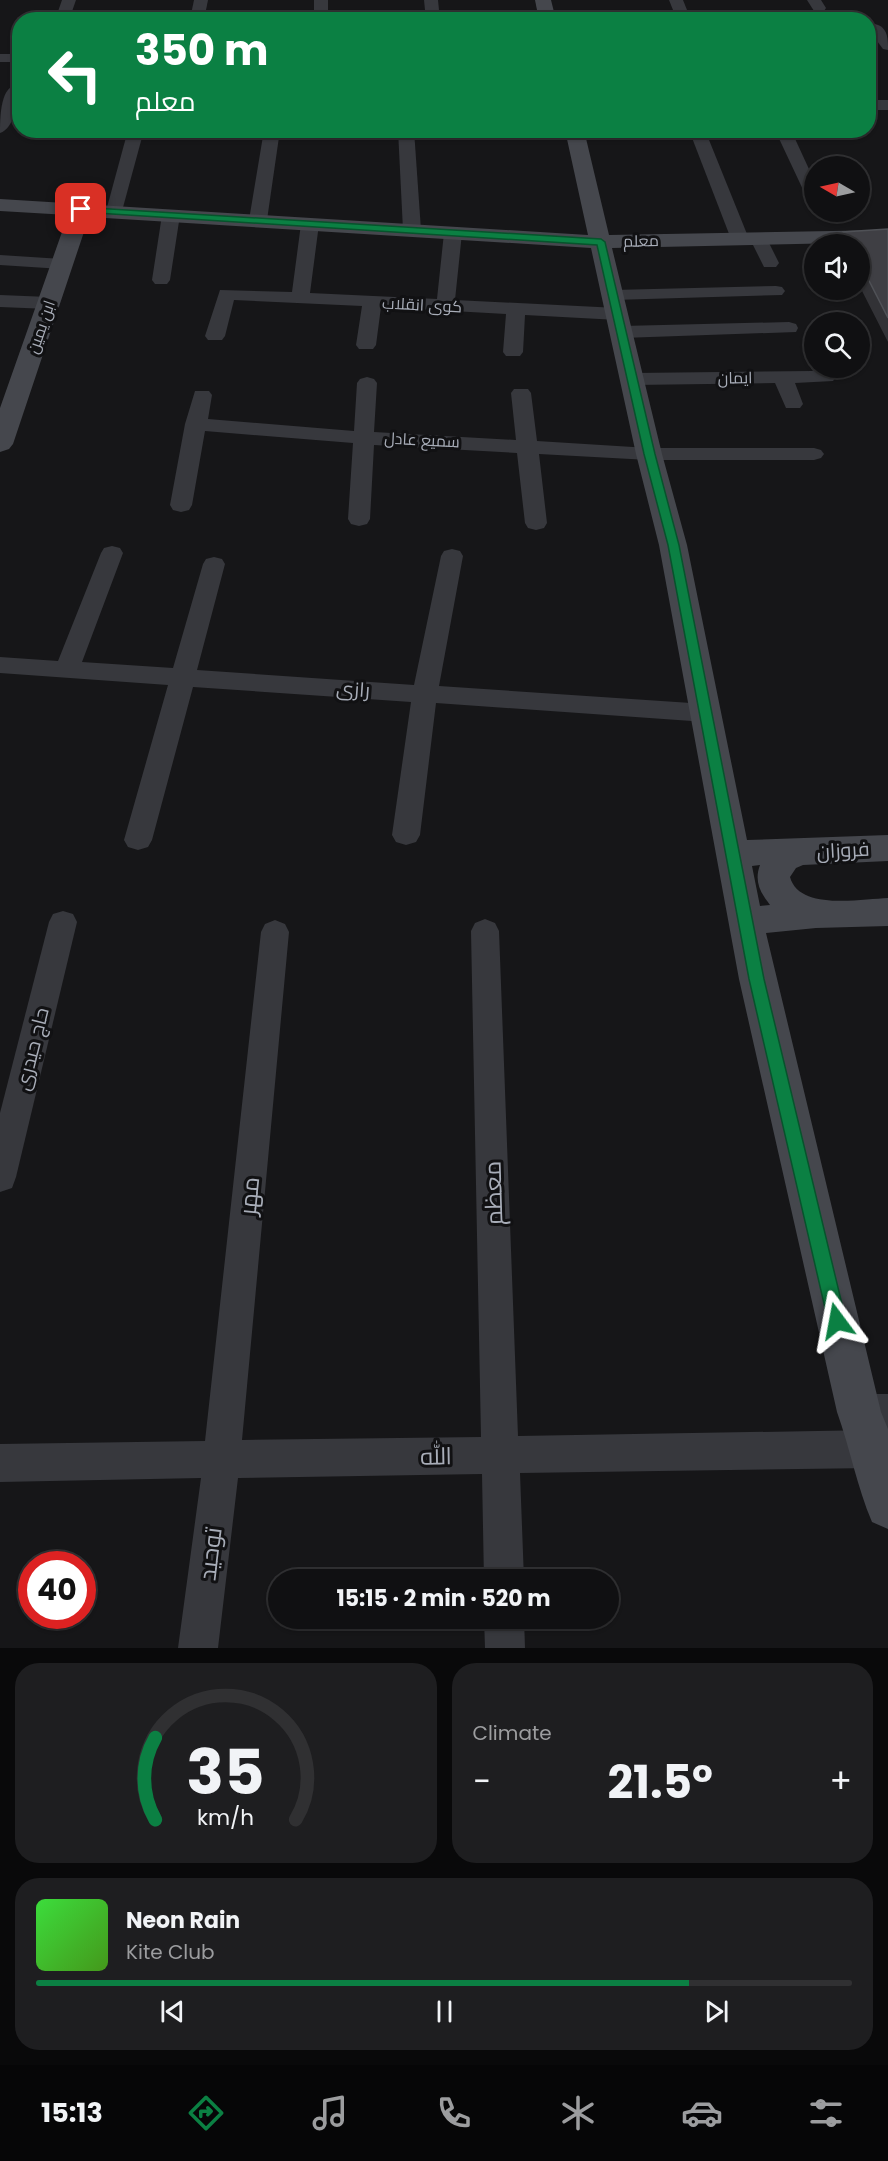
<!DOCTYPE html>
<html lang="en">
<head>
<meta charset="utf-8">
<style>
  :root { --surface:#101012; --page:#1e1e20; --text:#f1f3f6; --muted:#9c9d9f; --line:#303032; --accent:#0b8043 }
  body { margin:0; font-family:Poppins,Cairo,sans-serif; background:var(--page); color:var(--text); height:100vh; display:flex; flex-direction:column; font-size:22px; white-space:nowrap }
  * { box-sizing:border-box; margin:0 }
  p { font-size:20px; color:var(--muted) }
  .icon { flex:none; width:33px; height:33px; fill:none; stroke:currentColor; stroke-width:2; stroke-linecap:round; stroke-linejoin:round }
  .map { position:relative; height:1648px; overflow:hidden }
  .details { display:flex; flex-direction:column; gap:15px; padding:15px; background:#09090a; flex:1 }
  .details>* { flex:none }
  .guide { position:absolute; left:12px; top:12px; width:864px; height:126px; border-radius:24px; box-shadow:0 2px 4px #0004,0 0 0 2px var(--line); background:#0b8043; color:#fff; overflow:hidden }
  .needle { width:39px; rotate:279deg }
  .fabs { position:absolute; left:804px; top:156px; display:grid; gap:12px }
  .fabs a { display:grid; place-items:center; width:66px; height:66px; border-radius:50%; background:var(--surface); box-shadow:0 2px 4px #0004,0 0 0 2px var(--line); font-size:30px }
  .speed { position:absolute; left:18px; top:1551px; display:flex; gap:12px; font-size:30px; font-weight:700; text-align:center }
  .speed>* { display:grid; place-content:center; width:78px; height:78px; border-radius:50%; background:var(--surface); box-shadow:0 2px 4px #0004,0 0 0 2px var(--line); line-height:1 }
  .speed .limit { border:9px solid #d22; background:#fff; color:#111 }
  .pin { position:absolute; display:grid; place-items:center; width:51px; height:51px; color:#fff; margin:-26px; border-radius:12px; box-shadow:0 3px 9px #0006 }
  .me { position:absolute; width:66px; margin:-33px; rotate:347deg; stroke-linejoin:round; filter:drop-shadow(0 0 4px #0008) }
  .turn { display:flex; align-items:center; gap:21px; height:126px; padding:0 24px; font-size:27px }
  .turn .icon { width:78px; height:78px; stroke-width:2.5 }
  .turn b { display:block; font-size:42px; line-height:51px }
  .big { font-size:45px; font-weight:700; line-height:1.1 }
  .details .tile { flex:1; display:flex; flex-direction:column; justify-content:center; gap:9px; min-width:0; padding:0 21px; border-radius:24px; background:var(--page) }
  .details .dial { align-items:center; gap:0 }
  .dial svg { height:156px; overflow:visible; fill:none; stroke:var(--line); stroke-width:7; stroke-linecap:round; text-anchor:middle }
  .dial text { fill:var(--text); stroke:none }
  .song { display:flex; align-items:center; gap:18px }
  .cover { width:72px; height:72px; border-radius:9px; background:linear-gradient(135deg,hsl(120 70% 55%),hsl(100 70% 35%)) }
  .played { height:6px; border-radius:3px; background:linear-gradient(90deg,var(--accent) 80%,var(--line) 80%) }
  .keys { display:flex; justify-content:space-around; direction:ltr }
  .heat { display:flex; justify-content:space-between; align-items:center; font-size:33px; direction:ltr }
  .details .tiles { flex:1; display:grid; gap:15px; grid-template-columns:1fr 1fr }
  .tile:last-child { grid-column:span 2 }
  .trip { position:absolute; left:268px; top:1569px; width:351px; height:60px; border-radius:30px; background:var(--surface); box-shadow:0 2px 4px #0004,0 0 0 2px var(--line); font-weight:700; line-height:60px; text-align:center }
  .dock { display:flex; height:96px; justify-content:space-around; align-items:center; background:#060607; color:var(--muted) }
  .dock .icon { width:42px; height:42px }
  .dock .current { color:var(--accent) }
  .dock b { font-size:27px; color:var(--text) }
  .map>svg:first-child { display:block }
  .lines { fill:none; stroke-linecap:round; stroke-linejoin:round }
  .street { fill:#37383d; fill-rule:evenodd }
  .secondary { fill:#45474d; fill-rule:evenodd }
  .wall { fill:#323236 }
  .building { fill:#3f3f44; stroke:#4f5156; stroke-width:1.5 }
  .route { fill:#0b8043; stroke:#07532c; stroke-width:1.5 }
  .labels { text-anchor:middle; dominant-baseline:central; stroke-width:6; stroke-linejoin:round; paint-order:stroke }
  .far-street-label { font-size:16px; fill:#a8adb8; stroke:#111113 }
  .street-label { font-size:20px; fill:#a8adb8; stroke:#111113 }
  .near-street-label { font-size:24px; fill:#a8adb8; stroke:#111113 }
</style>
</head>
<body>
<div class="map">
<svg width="888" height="1648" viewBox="0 0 888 1648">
  <rect width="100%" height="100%" fill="#161618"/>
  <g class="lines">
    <g class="street">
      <polygon points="62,0 76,0 69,20 55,20"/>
      <polygon points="194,0 208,0 204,20 190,19"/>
      <polygon points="314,0 328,0 328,20 314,19"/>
      <polygon points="424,0 438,0 440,20 426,20"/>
      <polygon points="669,0 683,0 691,20 677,20"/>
      <polygon points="807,0 821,0 826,8 824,11 814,11"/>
      <path d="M875,24C888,27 888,39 888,50L883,49L868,29L870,25Z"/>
      <rect x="0" y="54" width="20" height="8"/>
      <path d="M15,85L20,86C20,98 14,129 0,133C0,119 0,89 15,85Z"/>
      <rect x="868" y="100" width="20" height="10"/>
      <polygon points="128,130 144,130 122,211 120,215 108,215 106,211"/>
      <polygon points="264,130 280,130 267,220 264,224 252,224 249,220"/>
      <polygon points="398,130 414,130 421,230 418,234 406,234 403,230"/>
      <polygon points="689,130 705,130 749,239 746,243 734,243 731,239"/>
      <polygon points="775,130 791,130 814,180 814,201 808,200 806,196"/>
      <polygon points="171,210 177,211 180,215 170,280 167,284 155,284 152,280 162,215 165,211"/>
      <polygon points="310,219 316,220 319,224 310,293 437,299 444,233 447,229 459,229 462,233 455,300 618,308 625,310 627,314 625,318 618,320 525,315 523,352 520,356 506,356 503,352 506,314 381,307 376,345 373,349 359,349 356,345 362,306 234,300 225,336 222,340 208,340 205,336 220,290 292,292 301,224 304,220"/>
      <polygon points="759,234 765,235 779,263 776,267 764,267 750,239 753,235"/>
      <polygon points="0,255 62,259 68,260 71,264 68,268 62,269 0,265"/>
      <polygon points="776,286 782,287 785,291 782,295 613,300 607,299 604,295 607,291 613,290"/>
      <polygon points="0,295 49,297 56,299 58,303 56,307 49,309 0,307"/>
      <polygon points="789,322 796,324 798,328 796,332 622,338 615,336 613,332 615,328 622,326"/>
      <polygon points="814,364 814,368 830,368 836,377 833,381 795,383 803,404 800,408 786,408 775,383 634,385 627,383 624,379 627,375 634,373 813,371 811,368"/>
      <polygon points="367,377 374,379 377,383 374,432 516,440 511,393 514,389 528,389 531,393 537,441 649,448 814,448 821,450 824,454 821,458 814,460 649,460 539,454 547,523 544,528 536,530 528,528 525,523 517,453 374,445 370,519 367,524 359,526 351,524 348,519 353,443 205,431 192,505 189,510 181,512 173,510 170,505 185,424 195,391 209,391 212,395 208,419 354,431 357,383 360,379"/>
      <polygon points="112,546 120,548 123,553 82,662 173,668 203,564 206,559 214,557 222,559 225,564 197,670 414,685 441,556 444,551 452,549 460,551 463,556 439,686 706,704 715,707 719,713 715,719 706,722 436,703 420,835 416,842 406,845 396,842 392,835 411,702 193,687 152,840 148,847 138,850 128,847 124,840 168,685 0,673 0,657 58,661 101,553 104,548"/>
      <polygon points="63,911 73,914 77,922 16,1177 12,1188 0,1192 0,1113 49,922 53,914"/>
      <polygon points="485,919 495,923 499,931 518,1436 873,1430 886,1436 888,1440 886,1462 873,1468 520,1473 524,1580 484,1580 482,1474 238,1478 218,1648 178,1648 201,1478 0,1482 0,1444 205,1441 261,932 265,924 275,920 285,924 289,932 242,1440 481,1437 471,931 475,923"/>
      <polygon points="859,1394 888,1394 888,1430 859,1430 846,1425 841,1412 846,1399"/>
      <polygon points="484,1618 524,1618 525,1648 485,1648"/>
    </g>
    <g class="secondary">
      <polygon points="535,0 551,0 556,20 539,20"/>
      <path d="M565,130H584L609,235L888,230V242L612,248L662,454L687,545L747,840L888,835V861L803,865L796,868L790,877C799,911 861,899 888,898V926L816,928L766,933L881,1412L888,1429V1529L872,1522C857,1487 850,1448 837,1412L739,979L659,545L636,454L591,248L89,217L13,444L9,449L0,452V408L68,215L0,211V199L588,235ZM760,865C754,881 760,892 770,905L760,906L752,866Z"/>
    </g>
  </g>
  <polygon class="wall" points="888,229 888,342 860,287 860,244 840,244 843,232"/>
  <polygon class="building" points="888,229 888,318 860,263 860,244 850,244 843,232"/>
  <polygon class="route" points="78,207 601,239 605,242 655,454 679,545 764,979 846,1321 843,1327 837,1330 831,1327 828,1321 749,979 668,545 644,454 597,245 81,212 78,211"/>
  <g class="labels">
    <g class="far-street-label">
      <text transform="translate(641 241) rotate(-1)">معلم</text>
      <text transform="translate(422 305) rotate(3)">کوی انقلاب</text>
      <text transform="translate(41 327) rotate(-71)">ابن یمین</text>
      <text transform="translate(735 378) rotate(-1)">ایمان</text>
      <text transform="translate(422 440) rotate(3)">سمیع عادل</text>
    </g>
    <g class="street-label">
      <text transform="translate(353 689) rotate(4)">رازی</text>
      <text transform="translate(843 850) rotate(-3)">فروزان</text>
      <text transform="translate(32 1049) rotate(-76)">حاج حیدری</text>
    </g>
    <g class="near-street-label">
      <text transform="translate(493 1193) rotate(-92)">معظم</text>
      <text transform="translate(249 1196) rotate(-84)">مهر</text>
      <text transform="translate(436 1456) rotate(-1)">الله</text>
      <text transform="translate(210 1554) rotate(-83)">توحید</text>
    </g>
  </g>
</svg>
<div class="fabs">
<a><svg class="needle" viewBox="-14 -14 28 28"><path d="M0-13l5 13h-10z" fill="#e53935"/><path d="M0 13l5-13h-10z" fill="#9c9d9f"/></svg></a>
<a><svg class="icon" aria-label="sound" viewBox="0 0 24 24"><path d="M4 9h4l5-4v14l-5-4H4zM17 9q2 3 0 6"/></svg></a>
<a><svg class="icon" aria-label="search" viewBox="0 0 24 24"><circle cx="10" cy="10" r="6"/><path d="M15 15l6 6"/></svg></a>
</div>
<div class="speed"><div class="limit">40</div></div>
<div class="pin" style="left:81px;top:209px;background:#d93025"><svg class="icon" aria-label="arrive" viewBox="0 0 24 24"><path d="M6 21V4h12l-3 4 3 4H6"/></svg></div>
<svg class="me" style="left:837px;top:1321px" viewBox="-20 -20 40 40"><path d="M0-17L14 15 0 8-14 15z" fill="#0b8043" stroke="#fff" stroke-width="4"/></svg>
<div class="trip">15:15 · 2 min · 520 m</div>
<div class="guide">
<div class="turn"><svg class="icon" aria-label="left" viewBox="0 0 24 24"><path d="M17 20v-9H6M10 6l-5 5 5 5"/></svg><div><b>350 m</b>معلم</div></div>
</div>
</div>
<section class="details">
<div class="tiles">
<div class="tile dial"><svg viewBox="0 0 100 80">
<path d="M14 69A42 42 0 1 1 86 69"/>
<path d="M14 69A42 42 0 0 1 14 27" stroke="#0b8043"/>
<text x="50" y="56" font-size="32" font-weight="700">35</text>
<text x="50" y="72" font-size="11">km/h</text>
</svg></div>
<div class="tile"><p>Climate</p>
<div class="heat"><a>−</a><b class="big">21.5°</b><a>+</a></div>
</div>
<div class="tile">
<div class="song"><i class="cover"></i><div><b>Neon Rain</b><p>Kite Club</p></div></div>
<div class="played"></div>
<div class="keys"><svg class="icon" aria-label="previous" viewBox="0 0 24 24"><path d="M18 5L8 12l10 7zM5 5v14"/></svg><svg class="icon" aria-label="pause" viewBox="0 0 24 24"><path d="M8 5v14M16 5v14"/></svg><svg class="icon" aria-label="next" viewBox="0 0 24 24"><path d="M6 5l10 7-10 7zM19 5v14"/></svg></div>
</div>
</div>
</section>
<nav class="dock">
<b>15:13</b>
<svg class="icon current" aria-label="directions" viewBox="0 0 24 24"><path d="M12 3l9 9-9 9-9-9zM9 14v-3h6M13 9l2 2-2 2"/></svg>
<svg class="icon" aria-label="music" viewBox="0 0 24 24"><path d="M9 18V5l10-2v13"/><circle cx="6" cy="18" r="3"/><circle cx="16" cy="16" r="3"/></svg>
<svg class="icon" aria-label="phone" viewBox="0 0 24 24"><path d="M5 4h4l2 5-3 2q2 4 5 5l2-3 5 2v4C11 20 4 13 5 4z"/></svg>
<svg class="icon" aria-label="climate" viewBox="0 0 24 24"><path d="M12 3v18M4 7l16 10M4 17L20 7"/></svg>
<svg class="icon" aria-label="car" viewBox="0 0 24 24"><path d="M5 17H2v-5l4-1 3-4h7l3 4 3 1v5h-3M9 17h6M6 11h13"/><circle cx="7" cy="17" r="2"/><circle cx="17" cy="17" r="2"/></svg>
<svg class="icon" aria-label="filters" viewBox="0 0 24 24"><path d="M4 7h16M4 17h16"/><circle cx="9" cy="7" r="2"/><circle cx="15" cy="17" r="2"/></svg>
</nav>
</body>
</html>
